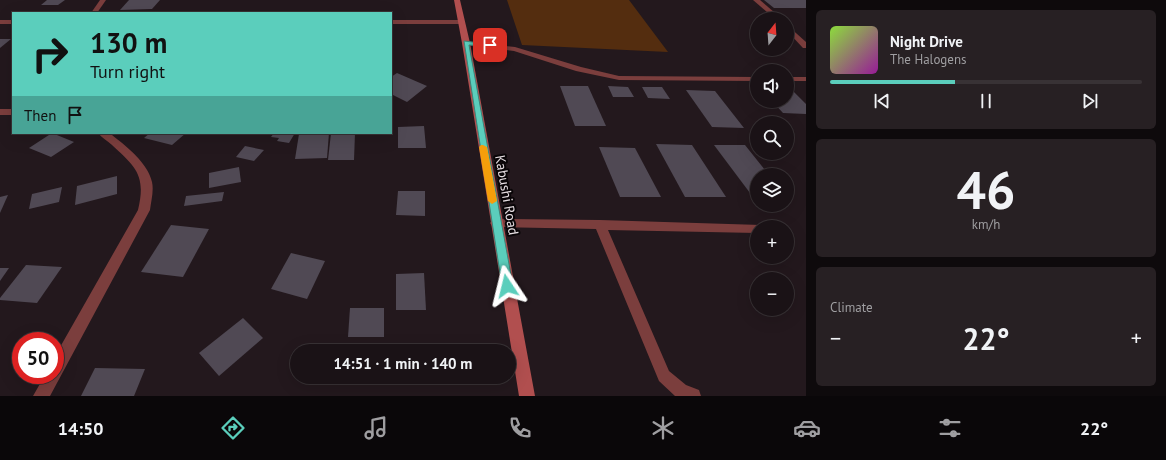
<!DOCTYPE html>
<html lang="en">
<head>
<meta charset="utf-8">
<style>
  :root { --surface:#1a1216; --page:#272023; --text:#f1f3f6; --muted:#9f9ea1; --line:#383235; --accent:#5bcebc }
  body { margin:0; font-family:"PT Sans",sans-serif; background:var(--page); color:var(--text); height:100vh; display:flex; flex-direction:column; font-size:15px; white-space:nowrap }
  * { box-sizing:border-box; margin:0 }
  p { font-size:13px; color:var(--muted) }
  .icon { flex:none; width:22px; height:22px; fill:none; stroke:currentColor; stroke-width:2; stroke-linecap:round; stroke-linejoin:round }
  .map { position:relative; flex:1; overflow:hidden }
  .details { display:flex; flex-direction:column; gap:10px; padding:10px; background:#0e0a0c; width:360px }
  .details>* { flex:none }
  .banner { position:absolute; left:12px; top:12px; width:380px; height:122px; border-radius:0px; box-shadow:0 4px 16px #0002,0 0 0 1px var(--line); background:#5bcebc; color:#111; overflow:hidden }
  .needle { width:26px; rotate:17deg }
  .fabs { position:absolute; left:750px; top:12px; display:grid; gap:8px }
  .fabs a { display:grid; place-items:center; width:44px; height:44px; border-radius:50%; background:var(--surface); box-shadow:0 4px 16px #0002,0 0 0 1px var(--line); font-size:20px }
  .speed { position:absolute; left:12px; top:332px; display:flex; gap:8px; font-size:20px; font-weight:700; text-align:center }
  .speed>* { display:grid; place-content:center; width:52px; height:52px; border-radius:50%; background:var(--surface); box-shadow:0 4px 16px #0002,0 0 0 1px var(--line); line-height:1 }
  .speed .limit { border:6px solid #d22; background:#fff; color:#111 }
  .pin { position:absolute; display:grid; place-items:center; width:34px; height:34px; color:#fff; margin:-17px; border-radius:8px; box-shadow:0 2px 6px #0006 }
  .me { position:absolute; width:44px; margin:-22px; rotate:350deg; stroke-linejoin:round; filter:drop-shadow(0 0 3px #0008) }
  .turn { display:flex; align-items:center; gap:14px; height:84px; padding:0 12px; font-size:18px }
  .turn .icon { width:52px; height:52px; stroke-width:2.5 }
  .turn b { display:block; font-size:28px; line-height:34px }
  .then { display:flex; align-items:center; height:38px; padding:0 12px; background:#0003; gap:8px; font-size:15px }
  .big { font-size:30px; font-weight:600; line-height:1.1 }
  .details .card { flex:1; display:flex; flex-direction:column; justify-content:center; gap:6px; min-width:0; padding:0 14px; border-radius:6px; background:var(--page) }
  .details .dial { align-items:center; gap:0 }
  .dial b { font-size:52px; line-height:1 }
  .song { display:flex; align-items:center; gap:12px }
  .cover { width:48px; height:48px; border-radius:6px; background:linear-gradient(135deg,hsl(90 70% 55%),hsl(300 70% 35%)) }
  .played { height:4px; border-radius:2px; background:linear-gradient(90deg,var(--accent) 40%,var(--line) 40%) }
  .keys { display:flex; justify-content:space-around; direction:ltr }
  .heat { display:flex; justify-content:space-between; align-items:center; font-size:22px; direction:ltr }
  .trip { position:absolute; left:290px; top:344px; width:226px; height:40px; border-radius:20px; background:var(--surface); box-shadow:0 4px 16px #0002,0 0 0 1px var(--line); font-weight:600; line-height:40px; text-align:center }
  .tabs { display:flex; height:64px; justify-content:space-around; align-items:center; background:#0a0709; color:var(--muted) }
  .tabs .icon { width:28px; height:28px }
  .tabs .selected { color:var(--accent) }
  .tabs b { font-size:18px; color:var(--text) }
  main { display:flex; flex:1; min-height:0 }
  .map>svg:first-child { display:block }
  .green { fill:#542d0f }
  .building { fill:#504954 }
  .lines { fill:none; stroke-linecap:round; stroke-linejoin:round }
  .minor { fill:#7b3e3d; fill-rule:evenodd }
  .secondary { fill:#b14f4f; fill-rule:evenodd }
  .route { fill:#5bcebc; stroke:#3b867a }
  .slow { fill:#f59e0b }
  .labels { text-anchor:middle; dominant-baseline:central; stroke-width:4; stroke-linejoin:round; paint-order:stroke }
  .street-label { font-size:14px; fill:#e5dde1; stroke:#090507 }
</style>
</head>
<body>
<main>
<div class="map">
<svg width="806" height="396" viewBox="0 0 806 396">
  <rect width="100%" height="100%" fill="#23181d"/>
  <polygon class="green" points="507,0 629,0 668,52 522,45"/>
  <g class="building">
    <polygon points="47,0 65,0 58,5 41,5"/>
    <polygon points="129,0 160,0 152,9 120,10"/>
    <polygon points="764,0 806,0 806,8 774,8"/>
    <polygon points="0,39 11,39 0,48"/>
    <polygon points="397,73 427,86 407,102 391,94 391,77"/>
    <polygon points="560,86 588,86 606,126 575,126"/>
    <polygon points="608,86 628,87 634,97 613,97"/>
    <polygon points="642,87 662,87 670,99 648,98"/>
    <polygon points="787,89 791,89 806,104 806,114 783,113 772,101 787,101"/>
    <polygon points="686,90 715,91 744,128 712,127"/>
    <polygon points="424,126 426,148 398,148 398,127"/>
    <polygon points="52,133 74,142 51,157 29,148"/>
    <polygon points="150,133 186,133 172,145 144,138"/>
    <polygon points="274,133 295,133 289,143 277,141 279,138 271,137"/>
    <polygon points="329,133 327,158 295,159 299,134"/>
    <polygon points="331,133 355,133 354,160 328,160"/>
    <polygon points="656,144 692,145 726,197 685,197"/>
    <polygon points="714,145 745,145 769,175 757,175 757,193 750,193"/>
    <polygon points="245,146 264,150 254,161 236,157"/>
    <polygon points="599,147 635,148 661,197 620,197"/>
    <polygon points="239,167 241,182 209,188 209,173"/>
    <polygon points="117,176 117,194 75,205 77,186"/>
    <polygon points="62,187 59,202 29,209 32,194"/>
    <polygon points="398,191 425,191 425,216 396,215"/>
    <polygon points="224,192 222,201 184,206 186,196"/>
    <polygon points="8,195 0,213 0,197"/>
    <polygon points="171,225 209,229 183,277 141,272"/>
    <polygon points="291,253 325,261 307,299 271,289"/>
    <polygon points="26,265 62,267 37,303 0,300 0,298"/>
    <polygon points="0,268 9,268 0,281"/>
    <polygon points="424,273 426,310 396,310 396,274"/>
    <polygon points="350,308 384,308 384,337 348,337"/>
    <polygon points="243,318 263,338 219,376 199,353"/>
    <polygon points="95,368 145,369 134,396 81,396"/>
  </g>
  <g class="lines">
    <g class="minor">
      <polygon points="100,0 106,0 97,13 91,13"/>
      <polygon points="753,0 760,0 782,19 775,19"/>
      <rect x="0" y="20" width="13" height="4"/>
      <polygon points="391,20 461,20 464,22 461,24 391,24"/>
      <polygon points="787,25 806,42 806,48 803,48 787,31"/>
      <polygon points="463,41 515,47 581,67 619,76 757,77 757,81 619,80 576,71 514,51 463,45"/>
      <rect x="787" y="77" width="19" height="4"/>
      <rect x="0" y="109" width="13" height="6"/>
      <path d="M98,133H109L112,135C126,146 148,163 152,182C154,191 151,201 150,210L50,396H33L45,375H55V356L138,210C146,176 137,168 112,145C108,141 102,138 98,133Z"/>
      <polygon points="496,219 600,220 761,225 762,227 757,227 757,233 608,230 669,371 686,385 699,390 701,396 675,396 659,381 596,229 496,227 492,226 490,223 492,220"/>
    </g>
    <polygon class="secondary" points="454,0 460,0 470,43 535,396 519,396 462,43"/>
  </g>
  <polygon class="route" points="464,41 490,44 493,45 490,47 469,45 513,286 511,289 507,291 503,289 502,286"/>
  <polygon class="slow" points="481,145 483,145 487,147 497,201 492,204 488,201 479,147"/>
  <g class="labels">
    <g class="street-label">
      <text transform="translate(507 195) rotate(80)">Kabushi Road</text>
    </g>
  </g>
</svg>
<div class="fabs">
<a><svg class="needle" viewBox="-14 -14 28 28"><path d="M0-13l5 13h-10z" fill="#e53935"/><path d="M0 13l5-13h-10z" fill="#9f9ea1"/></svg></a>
<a><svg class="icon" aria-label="sound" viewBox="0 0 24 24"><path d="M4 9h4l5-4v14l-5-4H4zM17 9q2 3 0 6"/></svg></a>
<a><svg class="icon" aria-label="search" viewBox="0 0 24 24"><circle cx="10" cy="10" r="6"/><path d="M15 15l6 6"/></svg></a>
<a><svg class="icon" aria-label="layers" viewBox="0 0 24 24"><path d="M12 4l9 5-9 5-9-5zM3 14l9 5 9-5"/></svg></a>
<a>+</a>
<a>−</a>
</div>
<div class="speed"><div class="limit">50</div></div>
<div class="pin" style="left:490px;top:45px;background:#d93025"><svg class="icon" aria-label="arrive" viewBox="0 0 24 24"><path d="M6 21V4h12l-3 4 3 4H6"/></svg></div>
<svg class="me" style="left:507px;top:286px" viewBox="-20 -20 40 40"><path d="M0-17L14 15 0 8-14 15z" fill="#5bcebc" stroke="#fff" stroke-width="4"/></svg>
<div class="trip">14:51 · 1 min · 140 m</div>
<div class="banner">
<div class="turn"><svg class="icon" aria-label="right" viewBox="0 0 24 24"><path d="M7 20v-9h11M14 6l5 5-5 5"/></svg><div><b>130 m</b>Turn right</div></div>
<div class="then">Then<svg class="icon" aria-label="arrive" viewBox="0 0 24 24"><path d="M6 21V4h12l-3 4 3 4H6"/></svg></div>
</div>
</div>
<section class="details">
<div class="card">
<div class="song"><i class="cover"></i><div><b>Night Drive</b><p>The Halogens</p></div></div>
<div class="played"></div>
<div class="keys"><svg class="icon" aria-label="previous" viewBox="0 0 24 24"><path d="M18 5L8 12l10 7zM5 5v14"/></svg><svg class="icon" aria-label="pause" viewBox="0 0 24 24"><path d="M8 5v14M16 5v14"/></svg><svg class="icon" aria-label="next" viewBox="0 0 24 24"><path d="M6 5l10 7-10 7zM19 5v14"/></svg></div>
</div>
<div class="card dial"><b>46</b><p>km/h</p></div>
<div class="card"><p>Climate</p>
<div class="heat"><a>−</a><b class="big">22°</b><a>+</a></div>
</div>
</section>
</main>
<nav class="tabs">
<b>14:50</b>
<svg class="icon selected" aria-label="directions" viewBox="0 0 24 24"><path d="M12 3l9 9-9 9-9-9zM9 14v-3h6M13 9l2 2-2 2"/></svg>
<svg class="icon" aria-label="music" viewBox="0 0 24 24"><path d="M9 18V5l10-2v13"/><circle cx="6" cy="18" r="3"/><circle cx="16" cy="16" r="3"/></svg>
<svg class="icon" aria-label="phone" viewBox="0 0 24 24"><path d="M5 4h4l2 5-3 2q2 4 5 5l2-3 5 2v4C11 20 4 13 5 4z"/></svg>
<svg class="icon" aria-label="climate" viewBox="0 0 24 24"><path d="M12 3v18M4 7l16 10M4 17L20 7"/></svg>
<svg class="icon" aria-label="car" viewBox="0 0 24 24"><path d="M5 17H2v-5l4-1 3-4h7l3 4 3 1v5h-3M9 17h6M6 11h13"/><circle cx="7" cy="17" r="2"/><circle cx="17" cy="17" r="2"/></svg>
<svg class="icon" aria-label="filters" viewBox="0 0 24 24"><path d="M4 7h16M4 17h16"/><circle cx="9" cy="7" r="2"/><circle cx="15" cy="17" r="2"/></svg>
<b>22°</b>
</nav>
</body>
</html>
